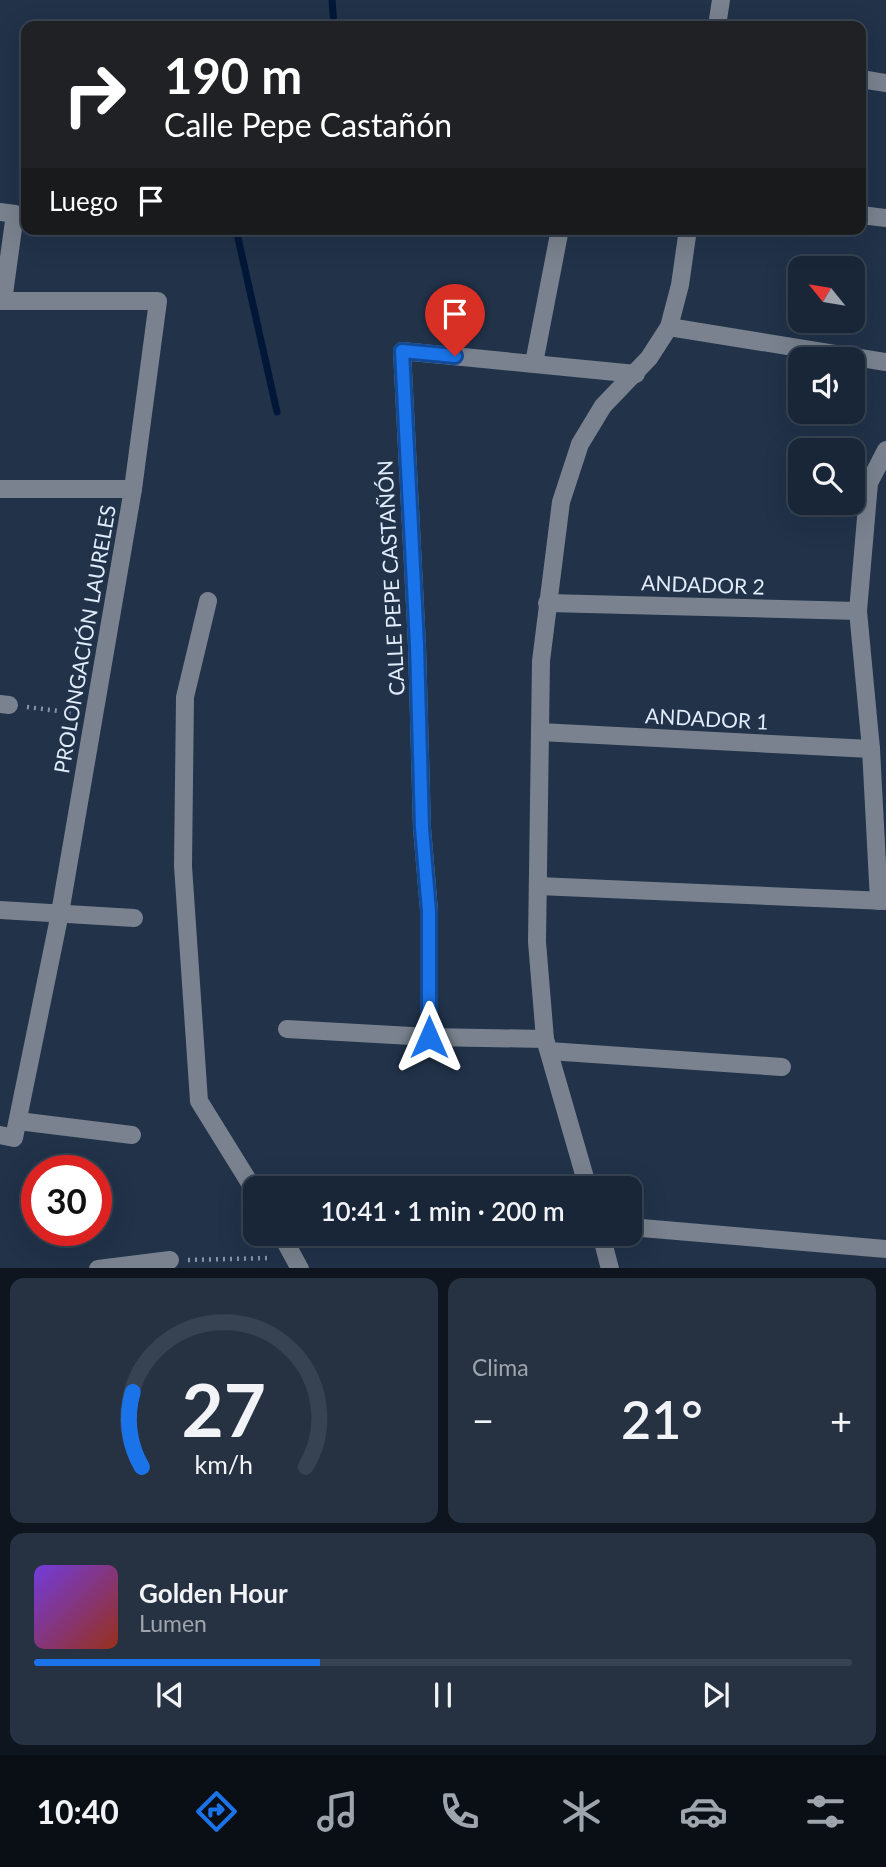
<!DOCTYPE html>
<html lang="es">
<head>
<meta charset="utf-8">
<style>
  :root { --surface:#192637; --page:#263242; --text:#f1f3f6; --muted:#9fa5ad; --line:#374352; --accent:#1a73e8 }
  body { margin:0; font-family:Lato,sans-serif; background:var(--page); color:var(--text); height:100vh; display:flex; flex-direction:column; font-size:26px; white-space:nowrap }
  * { box-sizing:border-box; margin:0 }
  p { font-size:23px; color:var(--muted) }
  .icon { flex:none; width:38px; height:38px; fill:none; stroke:currentColor; stroke-width:2; stroke-linecap:round; stroke-linejoin:round }
  .map { position:relative; height:1268px; overflow:hidden }
  .panel { display:flex; flex-direction:column; gap:10px; padding:10px; background:#0e151e; flex:1 }
  .panel>* { flex:none }
  .guide { position:absolute; left:21px; top:21px; width:845px; height:214px; border-radius:14px; box-shadow:0 7px 28px #0002,0 0 0 2px var(--line); background:#202124; color:#fff; overflow:hidden }
  .needle { width:46px; rotate:300deg }
  .buttons { position:absolute; left:788px; top:256px; display:grid; gap:14px }
  .buttons a { display:grid; place-items:center; width:77px; height:77px; border-radius:14px; background:var(--surface); box-shadow:0 7px 28px #0002,0 0 0 2px var(--line); font-size:35px }
  .speed { position:absolute; left:21px; top:1155px; display:flex; gap:14px; font-size:35px; font-weight:700; text-align:center }
  .speed>* { display:grid; place-content:center; width:91px; height:91px; border-radius:50%; background:var(--surface); box-shadow:0 7px 28px #0002,0 0 0 2px var(--line); line-height:1 }
  .speed .limit { border:10px solid #d22; background:#fff; color:#111 }
  .pin { position:absolute; display:grid; place-items:center; width:60px; height:60px; color:#fff; margin:-72px -30px; border-radius:50% 50% 50% 0; rotate:-45deg; box-shadow:0 0 7px #0007 }
  .pin .icon { rotate:45deg }
  .me { position:absolute; width:77px; margin:-38px; rotate:0deg; stroke-linejoin:round; filter:drop-shadow(0 0 5px #0008) }
  .turn { display:flex; align-items:center; gap:24px; height:147px; padding:0 28px; font-size:32px }
  .turn .icon { width:91px; height:91px; stroke-width:2.5 }
  .turn b { display:block; font-size:49px; line-height:60px }
  .then { display:flex; align-items:center; height:66px; padding:0 28px; background:#0003; gap:14px; font-size:26px }
  .big { font-size:52px; font-weight:600; line-height:1.1 }
  .panel .widget { flex:1; display:flex; flex-direction:column; justify-content:center; gap:10px; min-width:0; padding:0 24px; border-radius:14px; background:var(--page) }
  .panel .dial { align-items:center; gap:0 }
  .dial svg { height:182px; overflow:visible; fill:none; stroke:var(--line); stroke-width:7; stroke-linecap:round; text-anchor:middle }
  .dial text { fill:var(--text); stroke:none }
  .song { display:flex; align-items:center; gap:21px }
  .cover { width:84px; height:84px; border-radius:10px; background:linear-gradient(135deg,hsl(260 70% 55%),hsl(10 70% 35%)) }
  .played { height:7px; border-radius:4px; background:linear-gradient(90deg,var(--accent) 35%,var(--line) 35%) }
  .keys { display:flex; justify-content:space-around; direction:ltr }
  .heat { display:flex; justify-content:space-between; align-items:center; font-size:38px; direction:ltr }
  .panel .tiles { flex:1; display:grid; gap:10px; grid-template-columns:1fr 1fr }
  .widget:last-child { grid-column:span 2 }
  .trip { position:absolute; left:243px; top:1176px; width:399px; height:70px; border-radius:14px; background:var(--surface); box-shadow:0 7px 28px #0002,0 0 0 2px var(--line); font-weight:600; line-height:70px; text-align:center }
  .tabs { display:flex; height:112px; justify-content:space-around; align-items:center; background:#0a0f16; color:var(--muted) }
  .tabs .icon { width:49px; height:49px }
  .tabs .current { color:var(--accent) }
  .tabs b { font-size:32px; color:var(--text) }
  .map>svg:first-child { display:block }
  .lines { fill:none; stroke-linecap:round; stroke-linejoin:round }
  .stream { stroke:#001737; stroke-width:7 }
  .path { stroke:#8795a8; stroke-width:4.5; stroke-dasharray:2 5; stroke-linecap:butt }
  .minor { stroke:#79828e; stroke-width:18 }
  .route-casing { stroke:#114b97; stroke-width:18 }
  .route { stroke:#1a73e8; stroke-width:12 }
  .labels { text-anchor:middle; dominant-baseline:central; stroke-width:7; stroke-linejoin:round; paint-order:stroke }
  .street-label { font-size:21px; fill:#e1ecfb; stroke:#213249 }
</style>
</head>
<body>
<div class="map">
<svg width="886" height="1269" viewBox="0 0 886 1269">
  <rect width="100%" height="100%" fill="#213249"/>
  <g class="lines">
    <g class="stream">
      <polyline points="332,0 334,26"/>
      <polyline points="236,229 277,412"/>
    </g>
    <g class="path">
      <polyline points="27,707 74,713"/>
      <polyline points="188,1260 271,1258"/>
    </g>
    <g class="minor">
      <polyline points="717,26 721,0"/>
      <polyline points="861,79 886,83"/>
      <polyline points="0,212 15,214 3,301"/>
      <polyline points="861,215 886,218"/>
      <polyline points="0,301 158,301 133,489 60,913 14,1138 0,1135"/>
      <polyline points="669,327 886,362"/>
      <polyline points="534,363 560,229"/>
      <polyline points="0,489 133,489"/>
      <polyline points="208,601 185,697 183,866 199,1101 256,1193"/>
      <polyline points="547,603 858,611"/>
      <polyline points="0,704 9,705"/>
      <polyline points="540,732 871,749"/>
      <polyline points="538,886 886,901"/>
      <polyline points="879,901 871,749 858,611 869,483 886,450"/>
      <polyline points="0,910 134,918"/>
      <polyline points="287,1029 429,1037 545,1039"/>
      <polyline points="429,1037 429,910 422,828 417,645 402,351 636,374"/>
      <polyline points="549,1051 782,1067"/>
      <polyline points="18,1121 132,1135"/>
      <polyline points="588,1188 545,1039 537,942 541,661 561,502 580,444 603,406 649,358 669,327 680,285 688,229"/>
      <polyline points="630,1227 886,1249"/>
      <polyline points="281,1234 300,1269"/>
      <polyline points="601,1234 610,1269"/>
      <polyline points="98,1269 170,1260"/>
    </g>
  </g>
  <g class="lines">
    <g class="route-casing">
      <polyline id="route" points="429,1037 429,911 422,828 417,645 402,351 455,356"/>
    </g>
    <use href="#route" class="route"/>
  </g>
  <g class="labels">
    <g class="street-label">
      <text transform="translate(390 578) rotate(-93)">CALLE PEPE CASTAÑÓN</text>
      <text transform="translate(703 584) rotate(2)">ANDADOR 2</text>
      <text transform="translate(84 639) rotate(-80)">PROLONGACIÓN LAURELES</text>
      <text transform="translate(707 718) rotate(3)">ANDADOR 1</text>
    </g>
  </g>
</svg>
<div class="buttons">
<a><svg class="needle" viewBox="-14 -14 28 28"><path d="M0-13l5 13h-10z" fill="#e53935"/><path d="M0 13l5-13h-10z" fill="#9fa5ad"/></svg></a>
<a><svg class="icon" aria-label="sound" viewBox="0 0 24 24"><path d="M4 9h4l5-4v14l-5-4H4zM17 9q2 3 0 6"/></svg></a>
<a><svg class="icon" aria-label="search" viewBox="0 0 24 24"><circle cx="10" cy="10" r="6"/><path d="M15 15l6 6"/></svg></a>
</div>
<div class="speed"><div class="limit">30</div></div>
<div class="pin" style="left:455px;top:356px;background:#d93025"><svg class="icon" aria-label="arrive" viewBox="0 0 24 24"><path d="M6 21V4h12l-3 4 3 4H6"/></svg></div>
<svg class="me" style="left:429px;top:1037px" viewBox="-20 -20 40 40"><path d="M0-17L14 15 0 8-14 15z" fill="#1a73e8" stroke="#fff" stroke-width="4"/></svg>
<div class="trip">10:41 · 1 min · 200 m</div>
<div class="guide">
<div class="turn"><svg class="icon" aria-label="right" viewBox="0 0 24 24"><path d="M7 20v-9h11M14 6l5 5-5 5"/></svg><div><b>190 m</b>Calle Pepe Castañón</div></div>
<div class="then">Luego<svg class="icon" aria-label="arrive" viewBox="0 0 24 24"><path d="M6 21V4h12l-3 4 3 4H6"/></svg></div>
</div>
</div>
<section class="panel">
<div class="tiles">
<div class="widget dial"><svg viewBox="0 0 100 80">
<path d="M14 69A42 42 0 1 1 86 69"/>
<path d="M14 69A42 42 0 0 1 10 36" stroke="#1a73e8"/>
<text x="50" y="56" font-size="32" font-weight="700">27</text>
<text x="50" y="72" font-size="11">km/h</text>
</svg></div>
<div class="widget"><p>Clima</p>
<div class="heat"><a>−</a><b class="big">21°</b><a>+</a></div>
</div>
<div class="widget">
<div class="song"><i class="cover"></i><div><b>Golden Hour</b><p>Lumen</p></div></div>
<div class="played"></div>
<div class="keys"><svg class="icon" aria-label="previous" viewBox="0 0 24 24"><path d="M18 5L8 12l10 7zM5 5v14"/></svg><svg class="icon" aria-label="pause" viewBox="0 0 24 24"><path d="M8 5v14M16 5v14"/></svg><svg class="icon" aria-label="next" viewBox="0 0 24 24"><path d="M6 5l10 7-10 7zM19 5v14"/></svg></div>
</div>
</div>
</section>
<nav class="tabs">
<b>10:40</b>
<svg class="icon current" aria-label="directions" viewBox="0 0 24 24"><path d="M12 3l9 9-9 9-9-9zM9 14v-3h6M13 9l2 2-2 2"/></svg>
<svg class="icon" aria-label="music" viewBox="0 0 24 24"><path d="M9 18V5l10-2v13"/><circle cx="6" cy="18" r="3"/><circle cx="16" cy="16" r="3"/></svg>
<svg class="icon" aria-label="phone" viewBox="0 0 24 24"><path d="M5 4h4l2 5-3 2q2 4 5 5l2-3 5 2v4C11 20 4 13 5 4z"/></svg>
<svg class="icon" aria-label="climate" viewBox="0 0 24 24"><path d="M12 3v18M4 7l16 10M4 17L20 7"/></svg>
<svg class="icon" aria-label="car" viewBox="0 0 24 24"><path d="M5 17H2v-5l4-1 3-4h7l3 4 3 1v5h-3M9 17h6M6 11h13"/><circle cx="7" cy="17" r="2"/><circle cx="17" cy="17" r="2"/></svg>
<svg class="icon" aria-label="filters" viewBox="0 0 24 24"><path d="M4 7h16M4 17h16"/><circle cx="9" cy="7" r="2"/><circle cx="15" cy="17" r="2"/></svg>
</nav>
</body>
</html>
